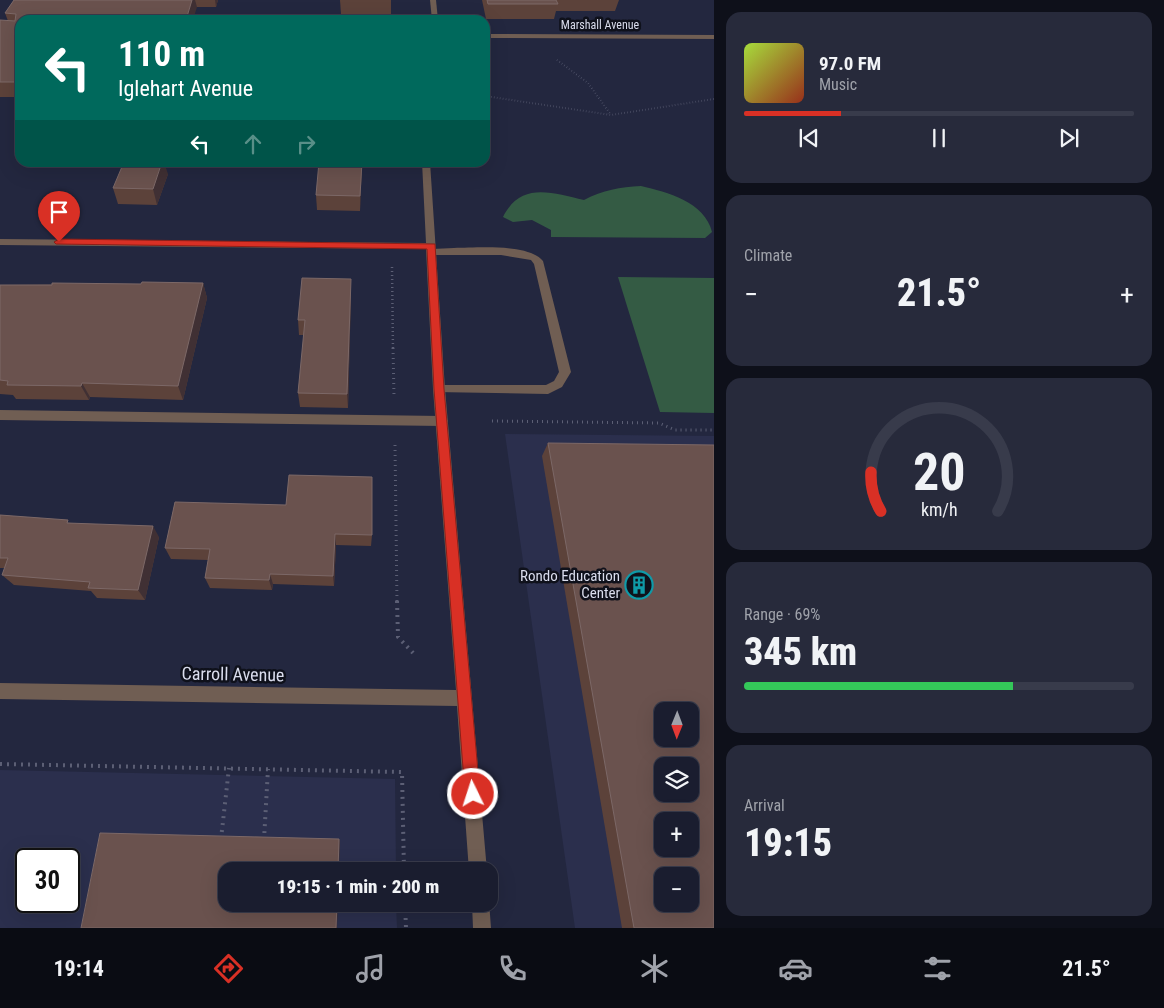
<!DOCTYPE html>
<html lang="en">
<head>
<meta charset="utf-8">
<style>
  :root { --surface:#1a1d2f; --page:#272a3b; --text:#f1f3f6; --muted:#9fa2aa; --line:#383b4b; --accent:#d93025 }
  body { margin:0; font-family:"Roboto Condensed",sans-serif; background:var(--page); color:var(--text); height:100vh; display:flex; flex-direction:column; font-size:19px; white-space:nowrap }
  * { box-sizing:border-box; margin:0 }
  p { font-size:16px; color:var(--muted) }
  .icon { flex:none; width:28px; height:28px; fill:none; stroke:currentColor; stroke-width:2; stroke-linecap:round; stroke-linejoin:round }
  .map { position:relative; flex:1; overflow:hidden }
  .panel { display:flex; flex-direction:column; gap:12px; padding:12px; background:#0e101a; width:450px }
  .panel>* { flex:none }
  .hud { position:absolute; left:15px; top:15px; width:475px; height:152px; border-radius:15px; box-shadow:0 5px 20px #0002,0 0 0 1px var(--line); background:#00695c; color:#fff; overflow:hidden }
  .needle { width:32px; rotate:181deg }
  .fabs { position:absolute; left:654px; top:702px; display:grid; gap:10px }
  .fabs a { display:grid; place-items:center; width:45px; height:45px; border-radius:10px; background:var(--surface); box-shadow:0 5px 20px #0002,0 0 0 1px var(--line); font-size:25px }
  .speed { position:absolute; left:15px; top:848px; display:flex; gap:10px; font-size:25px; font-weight:700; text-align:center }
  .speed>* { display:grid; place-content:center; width:65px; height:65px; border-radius:50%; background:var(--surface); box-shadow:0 5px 20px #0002,0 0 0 1px var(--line); line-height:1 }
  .speed .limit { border:2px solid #111; border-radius:8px; background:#fff; color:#111 }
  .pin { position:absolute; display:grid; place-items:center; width:42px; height:42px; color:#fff; margin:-51px -21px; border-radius:50% 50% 50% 0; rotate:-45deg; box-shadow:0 0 5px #0007 }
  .pin .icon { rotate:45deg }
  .me { position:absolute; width:55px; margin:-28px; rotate:356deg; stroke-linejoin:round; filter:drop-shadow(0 0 4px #0008) }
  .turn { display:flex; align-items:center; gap:18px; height:105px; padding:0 20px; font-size:22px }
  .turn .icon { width:65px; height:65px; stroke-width:2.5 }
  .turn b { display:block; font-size:35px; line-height:42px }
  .lanes { display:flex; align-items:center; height:48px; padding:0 20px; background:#0003; justify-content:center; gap:25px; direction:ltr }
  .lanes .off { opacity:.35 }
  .big { font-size:38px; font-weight:800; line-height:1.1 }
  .panel .card { flex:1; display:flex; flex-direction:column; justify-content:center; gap:8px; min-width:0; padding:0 18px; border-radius:15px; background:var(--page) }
  .panel .dial { align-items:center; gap:0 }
  .dial svg { height:130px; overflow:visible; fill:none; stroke:var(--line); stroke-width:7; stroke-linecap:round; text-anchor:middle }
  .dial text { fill:var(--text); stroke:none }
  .song { display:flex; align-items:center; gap:15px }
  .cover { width:60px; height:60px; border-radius:8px; background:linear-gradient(135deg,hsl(80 70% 55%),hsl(10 70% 35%)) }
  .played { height:5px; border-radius:2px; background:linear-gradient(90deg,var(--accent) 25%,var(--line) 25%) }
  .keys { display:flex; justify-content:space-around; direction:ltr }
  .heat { display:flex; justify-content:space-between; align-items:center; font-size:28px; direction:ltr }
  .charge { height:8px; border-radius:4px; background:linear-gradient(90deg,#34c759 69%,var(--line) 0) }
  .trip { position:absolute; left:218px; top:862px; width:280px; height:50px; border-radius:15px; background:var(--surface); box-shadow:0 5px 20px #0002,0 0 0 1px var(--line); font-weight:800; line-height:50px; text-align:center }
  .tabs { display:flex; height:80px; justify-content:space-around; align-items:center; background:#0a0c13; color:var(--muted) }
  .tabs .icon { width:35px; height:35px }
  .tabs .on { color:var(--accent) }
  .tabs b { font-size:22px; color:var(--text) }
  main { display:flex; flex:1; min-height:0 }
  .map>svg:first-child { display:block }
  .built { fill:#2b2f4d; fill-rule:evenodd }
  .green { fill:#345b44 }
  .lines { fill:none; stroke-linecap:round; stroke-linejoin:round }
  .path-far3 { stroke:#5c5f75; stroke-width:2; stroke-dasharray:0.5 2.5; stroke-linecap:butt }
  .path-far2 { stroke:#5c5f75; stroke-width:2.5; stroke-dasharray:1 3; stroke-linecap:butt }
  .path-far1 { stroke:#5c5f75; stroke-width:3; stroke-dasharray:1 4; stroke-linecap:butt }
  .path { stroke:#5c5f75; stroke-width:4; stroke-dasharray:2 5; stroke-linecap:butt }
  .service { fill:#705e53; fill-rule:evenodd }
  .minor { fill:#705e53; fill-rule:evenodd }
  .tertiary { fill:#705e53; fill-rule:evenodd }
  .wall { fill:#5c423a }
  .shaded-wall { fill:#403034 }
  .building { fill:#6a524e; stroke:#7c6867; fill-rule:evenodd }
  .route { fill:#d93025; stroke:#8d1f18 }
  .labels { text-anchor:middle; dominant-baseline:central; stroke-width:5; stroke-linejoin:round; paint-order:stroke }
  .far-street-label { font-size:12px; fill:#dadded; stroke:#0f111b }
  .poi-label { font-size:15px; fill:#dadded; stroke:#0f111b; text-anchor:end }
  .near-street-label { font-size:18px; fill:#dadded; stroke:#0f111b }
</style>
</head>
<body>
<main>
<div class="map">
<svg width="714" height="928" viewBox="0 0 714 928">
  <rect width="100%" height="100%" fill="#23273f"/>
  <g class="built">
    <path d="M505,434L714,436V928H575ZM662,711H690V739H662ZM662,766H690V794H662ZM662,821H690V849H662ZM662,876H690V904H662Z"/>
    <path d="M0,770L395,779L396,871H226V904H396L397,928H0ZM26,859H69V901H26Z"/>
  </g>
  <g class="green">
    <path d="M641,186C667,192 705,202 712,232L705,238L551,237V230L532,220L513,222L503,217C521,181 552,193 584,200C603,190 620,187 641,186Z"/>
    <polygon points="618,277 714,278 714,413 660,412"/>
  </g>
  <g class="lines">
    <g class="path-far3">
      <polyline points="557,60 588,83 611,115"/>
      <polyline points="485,96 611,115 714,99"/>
    </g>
    <polyline class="path-far2" points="392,267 393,350"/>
    <g class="path-far1">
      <polyline points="393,348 394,396"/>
      <polyline points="492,421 659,423 675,430 714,430"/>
      <polyline points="395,445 397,603"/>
    </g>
    <g class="path">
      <polyline points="397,601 398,637 415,655"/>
      <polyline points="0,764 402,772 404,871"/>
      <polyline points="221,839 229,768"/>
      <polyline points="264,840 268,769"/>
      <polyline points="405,904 406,928"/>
    </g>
    <g class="service">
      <path d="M454,248C477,248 528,243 543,261L571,372L562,387L548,394L435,392L433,389L435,386L439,385H546L554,381L559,372L534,264L531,260L501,255H432L427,252L432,249Z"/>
      <polygon points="0,410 442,416 446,418 448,421 446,424 442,426 0,420"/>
    </g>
    <g class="minor">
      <polygon points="430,0 436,0 438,20 432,20"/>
      <polygon points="422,162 430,162 445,389 487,871 469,871 457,706 0,699 0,683 456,690 433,389 426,249 0,245 0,239 426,243"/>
      <polygon points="489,901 491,928 473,928 472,904 489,904"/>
    </g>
    <polygon class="tertiary" points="485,34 714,35 714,39 485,38"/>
  </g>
  <g class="wall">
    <polygon points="14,0 218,0 216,7 197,7 20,20 20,97 0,97 0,20 8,21 5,13"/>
    <polygon points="340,0 391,0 391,14 341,14"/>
    <polygon points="482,0 619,0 615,11 556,11 554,19 486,19"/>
    <polygon points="362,162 360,211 317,210 316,195"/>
    <polygon points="168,174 157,205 118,204 113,188"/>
    <polygon points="203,283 207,298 183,400 90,397 89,400 16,399 13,395 0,394 0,285 141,284"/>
    <polygon points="351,294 348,408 300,407 298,393 304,335 299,335 298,320"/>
    <polygon points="548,443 714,928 622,928 542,456"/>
    <polygon points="175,502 372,535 371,546 336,545 334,586 273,584 272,590 210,588 205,578 208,560 171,559 165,548"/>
    <polygon points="0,515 71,523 159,537 145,600 97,598 91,591 14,585 2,575 5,568 0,568"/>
  </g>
  <g class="shaded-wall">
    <polygon points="192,0 195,0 197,7 193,20 186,20"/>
    <polygon points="215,0 218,0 216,7"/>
    <polygon points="162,162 164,162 168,174 157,205 153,189"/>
    <polygon points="362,162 360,211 360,196"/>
    <polygon points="351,279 351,294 348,408 347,394"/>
    <polygon points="203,283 207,298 183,400 178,386"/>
    <polygon points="82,383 90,397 89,400 81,386"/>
    <polygon points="153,526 159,537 145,600 138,590"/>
    <polygon points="335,534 336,545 334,586 333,576"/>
    <polygon points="270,574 273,584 272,590 269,580"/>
    <polygon points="339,839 340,841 339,871 338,871"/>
    <polygon points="337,904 338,904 337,928 336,928"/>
  </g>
  <g class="building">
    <polygon points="14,0 192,0 186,20 20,20 20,82 0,82 0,20 15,21 16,14 5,13"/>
    <polygon points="487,0 556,0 558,4 488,4"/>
    <polygon points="124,162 162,162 153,189 113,188"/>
    <polygon points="319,162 362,162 360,196 316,195"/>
    <polygon points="302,278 351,279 347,394 298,393 305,320 298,320"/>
    <polygon points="142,282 203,283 178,386 82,383 81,386 7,385 8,381 0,380 0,285 52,285 52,283 141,284"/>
    <path d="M548,443L714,445V928H634ZM662,711H690V739H662ZM662,766H690V794H662ZM662,821H690V849H662ZM662,876H690V904H662Z"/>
    <polygon points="289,475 372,477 372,535 335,534 333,576 270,574 269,580 205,578 210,549 165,548 175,502 286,505"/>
    <polygon points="0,515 68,520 67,523 153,526 138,590 88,588 90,582 2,575 8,558 0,558"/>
    <polygon points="100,833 339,839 338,871 226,871 226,904 337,904 336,928 81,928"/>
  </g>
  <polygon class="route" points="59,239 435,244 444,389 480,794 478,800 473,802 467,800 465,794 434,389 427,249 56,244 54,242"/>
  <defs>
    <g id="building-ring" transform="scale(1.4375)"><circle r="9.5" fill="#0f111b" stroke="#0f9aa8" stroke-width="1.5"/><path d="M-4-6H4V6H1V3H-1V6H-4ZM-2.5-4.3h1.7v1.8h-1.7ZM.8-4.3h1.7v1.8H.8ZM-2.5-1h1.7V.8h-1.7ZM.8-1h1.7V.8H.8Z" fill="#0f9aa8"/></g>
  </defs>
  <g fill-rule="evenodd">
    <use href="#building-ring" x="639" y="585"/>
  </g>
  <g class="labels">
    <g class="far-street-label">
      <text x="600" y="25">Marshall Avenue</text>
    </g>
    <g class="poi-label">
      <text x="620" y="576">Rondo Education<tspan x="620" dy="17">Center</tspan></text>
    </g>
    <g class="near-street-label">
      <text transform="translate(233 674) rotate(1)">Carroll Avenue</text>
    </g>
  </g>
</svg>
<div class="fabs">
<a><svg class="needle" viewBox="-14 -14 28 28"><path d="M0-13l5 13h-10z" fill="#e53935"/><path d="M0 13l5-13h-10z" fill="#9fa2aa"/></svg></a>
<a><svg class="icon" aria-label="layers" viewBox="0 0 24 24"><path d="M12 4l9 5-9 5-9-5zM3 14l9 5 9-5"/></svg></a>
<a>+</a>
<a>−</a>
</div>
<div class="speed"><div class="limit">30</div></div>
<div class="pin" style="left:59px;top:242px;background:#d93025"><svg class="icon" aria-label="arrive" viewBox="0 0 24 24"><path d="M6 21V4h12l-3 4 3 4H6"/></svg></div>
<svg class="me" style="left:473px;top:794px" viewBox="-20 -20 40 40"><circle r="17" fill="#d93025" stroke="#fff" stroke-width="3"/><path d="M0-11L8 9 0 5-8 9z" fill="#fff"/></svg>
<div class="trip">19:15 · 1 min · 200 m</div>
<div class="hud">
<div class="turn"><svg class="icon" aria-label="left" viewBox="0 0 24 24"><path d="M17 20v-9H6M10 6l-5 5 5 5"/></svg><div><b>110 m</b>Iglehart Avenue</div></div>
<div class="lanes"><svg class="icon" aria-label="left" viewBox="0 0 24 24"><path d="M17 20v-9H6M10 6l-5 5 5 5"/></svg><svg class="icon off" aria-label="ahead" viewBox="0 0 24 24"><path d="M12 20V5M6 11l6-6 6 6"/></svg><svg class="icon off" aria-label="right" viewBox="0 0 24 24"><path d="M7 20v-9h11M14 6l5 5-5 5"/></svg></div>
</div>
</div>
<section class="panel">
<div class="card">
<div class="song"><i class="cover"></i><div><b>97.0 FM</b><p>Music</p></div></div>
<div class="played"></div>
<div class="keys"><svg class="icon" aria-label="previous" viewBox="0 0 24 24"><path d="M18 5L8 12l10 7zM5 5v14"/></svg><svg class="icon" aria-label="pause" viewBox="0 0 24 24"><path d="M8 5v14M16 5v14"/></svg><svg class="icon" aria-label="next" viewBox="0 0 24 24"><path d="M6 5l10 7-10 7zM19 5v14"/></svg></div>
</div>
<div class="card"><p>Climate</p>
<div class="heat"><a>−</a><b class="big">21.5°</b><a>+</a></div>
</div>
<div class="card dial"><svg viewBox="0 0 100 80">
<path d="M14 69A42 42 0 1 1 86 69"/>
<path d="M14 69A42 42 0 0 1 8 45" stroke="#d93025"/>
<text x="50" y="56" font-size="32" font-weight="700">20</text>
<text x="50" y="72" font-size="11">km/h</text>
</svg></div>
<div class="card"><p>Range · 69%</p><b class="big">345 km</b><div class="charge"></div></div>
<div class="card"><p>Arrival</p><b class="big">19:15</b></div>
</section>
</main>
<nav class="tabs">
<b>19:14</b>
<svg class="icon on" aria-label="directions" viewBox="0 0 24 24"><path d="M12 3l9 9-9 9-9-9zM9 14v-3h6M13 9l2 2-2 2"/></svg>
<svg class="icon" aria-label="music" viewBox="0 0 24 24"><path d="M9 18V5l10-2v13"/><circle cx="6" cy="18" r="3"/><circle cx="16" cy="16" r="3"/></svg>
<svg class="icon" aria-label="phone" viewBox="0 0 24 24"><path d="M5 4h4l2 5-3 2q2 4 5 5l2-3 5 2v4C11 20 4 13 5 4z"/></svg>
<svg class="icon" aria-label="climate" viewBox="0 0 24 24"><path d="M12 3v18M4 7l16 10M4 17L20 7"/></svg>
<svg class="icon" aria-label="car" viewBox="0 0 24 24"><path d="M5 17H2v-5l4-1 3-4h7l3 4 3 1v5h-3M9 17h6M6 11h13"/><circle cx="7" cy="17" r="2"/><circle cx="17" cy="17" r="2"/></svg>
<svg class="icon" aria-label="filters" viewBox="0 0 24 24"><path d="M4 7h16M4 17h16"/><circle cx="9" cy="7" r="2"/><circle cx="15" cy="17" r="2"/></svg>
<b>21.5°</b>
</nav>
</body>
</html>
